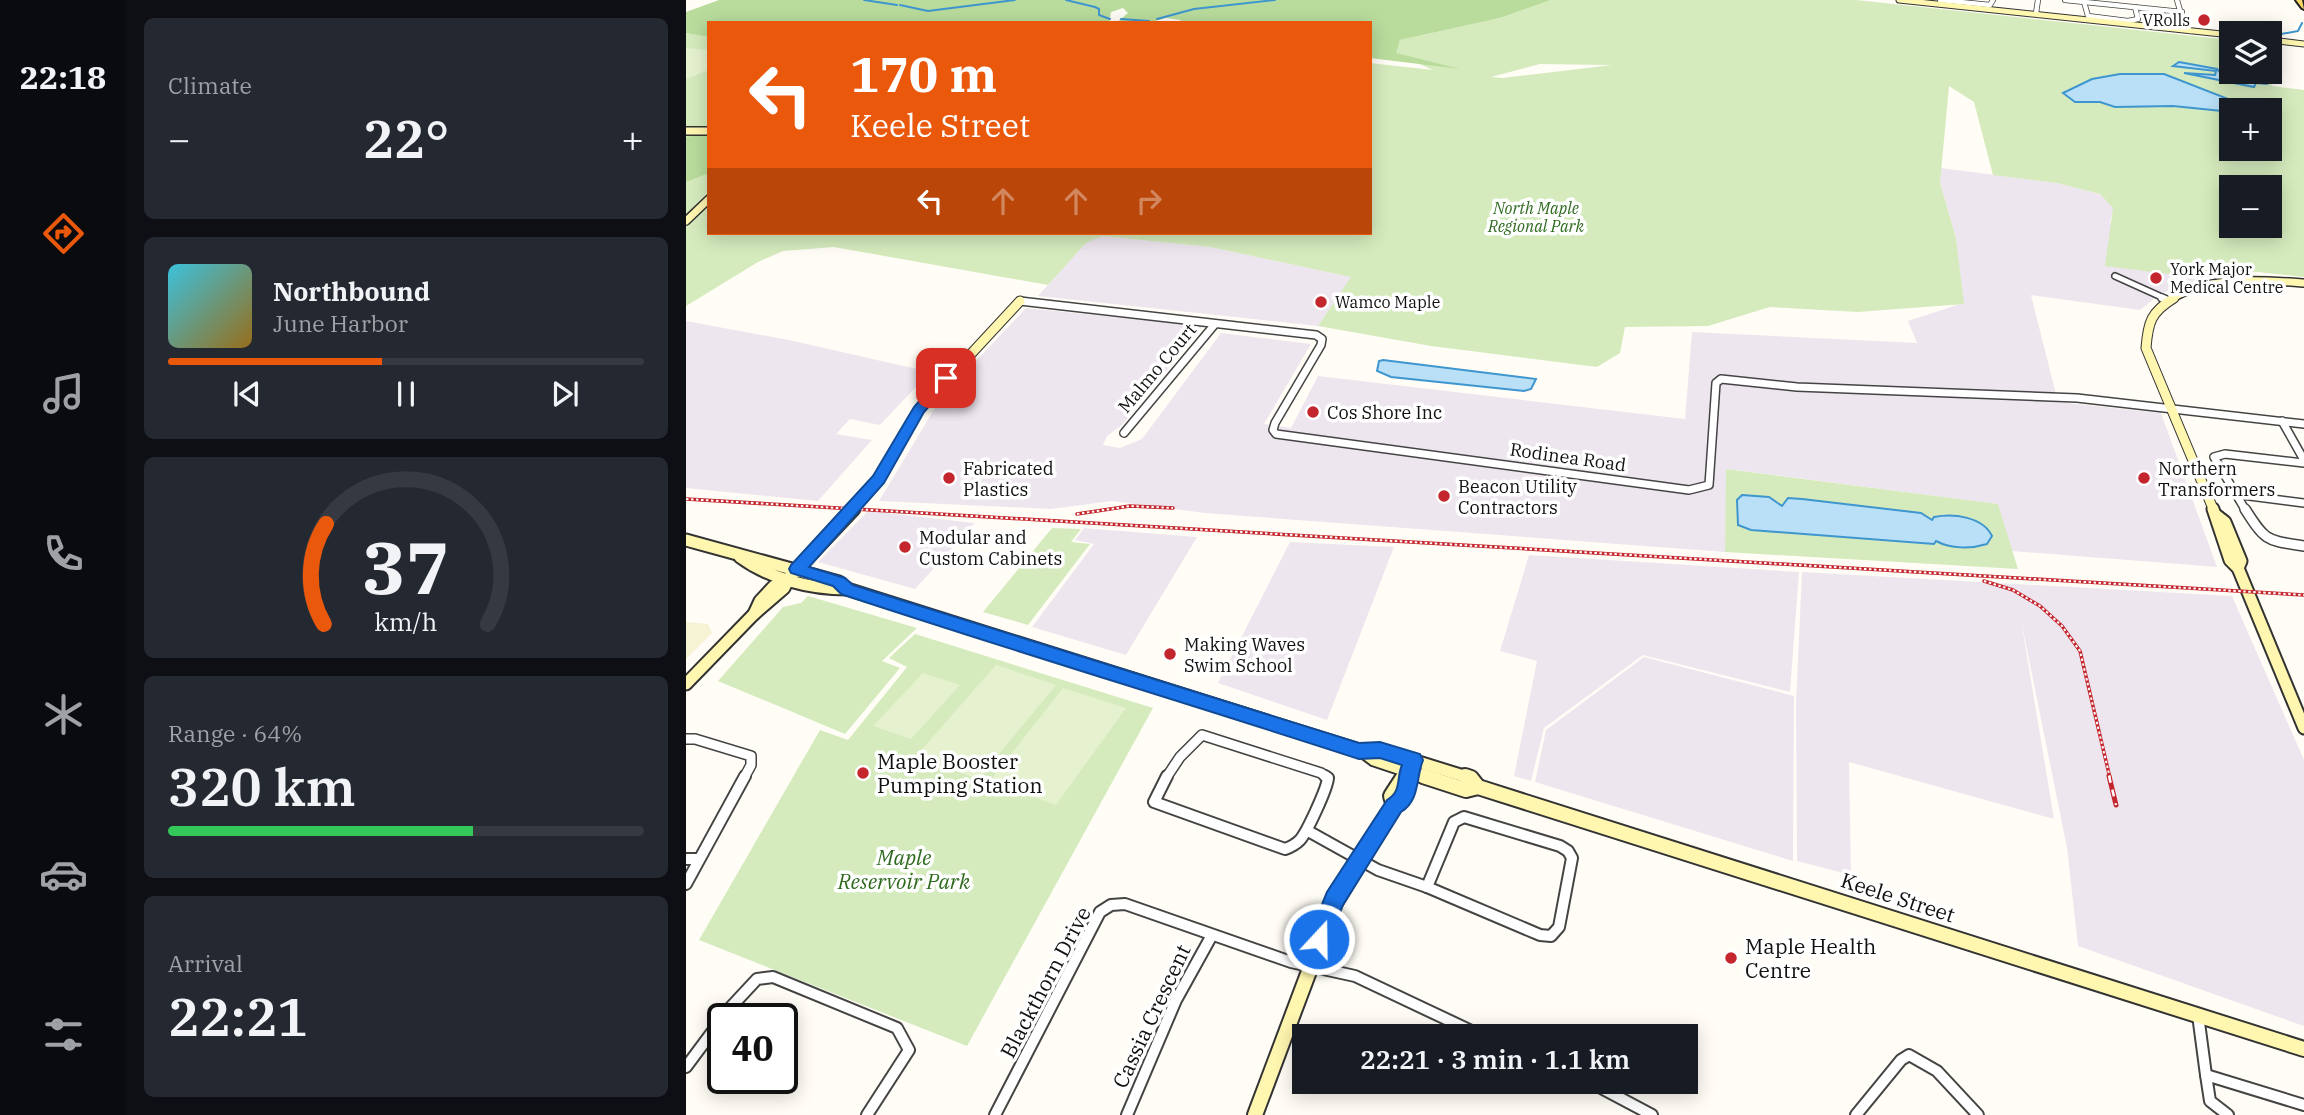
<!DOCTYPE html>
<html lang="en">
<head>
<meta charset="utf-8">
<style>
  :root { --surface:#171b24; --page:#242831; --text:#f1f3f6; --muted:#9ea1a6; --line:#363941; --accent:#ea580c }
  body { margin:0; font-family:"IBM Plex Serif",serif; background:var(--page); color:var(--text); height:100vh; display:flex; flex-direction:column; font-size:26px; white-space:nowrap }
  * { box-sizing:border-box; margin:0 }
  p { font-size:23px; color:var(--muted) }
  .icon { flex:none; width:38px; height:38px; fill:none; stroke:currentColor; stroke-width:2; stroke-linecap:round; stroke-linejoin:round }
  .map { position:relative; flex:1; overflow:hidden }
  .details { display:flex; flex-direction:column; gap:18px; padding:18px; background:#0d0f14; width:560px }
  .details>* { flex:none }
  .top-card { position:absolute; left:21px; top:21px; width:665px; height:214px; border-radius:0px; box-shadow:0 4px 18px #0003; background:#ea580c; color:#fff; overflow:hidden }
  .fabs { position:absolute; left:1533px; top:21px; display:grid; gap:14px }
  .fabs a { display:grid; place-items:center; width:63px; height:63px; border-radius:0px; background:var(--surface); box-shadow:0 4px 18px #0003; font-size:35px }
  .speed { position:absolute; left:21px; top:1003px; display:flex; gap:14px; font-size:35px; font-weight:700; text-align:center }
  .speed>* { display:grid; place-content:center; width:91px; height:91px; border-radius:50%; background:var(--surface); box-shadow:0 4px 18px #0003; line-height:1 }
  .speed .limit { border:4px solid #111; border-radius:10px; background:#fff; color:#111 }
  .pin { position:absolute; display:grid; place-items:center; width:60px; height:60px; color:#fff; margin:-30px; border-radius:14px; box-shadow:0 4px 10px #0006 }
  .me { position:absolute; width:77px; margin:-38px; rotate:21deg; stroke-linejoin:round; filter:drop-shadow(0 0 5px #0008) }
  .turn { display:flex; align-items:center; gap:24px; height:147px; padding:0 28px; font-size:32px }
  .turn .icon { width:91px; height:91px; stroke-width:2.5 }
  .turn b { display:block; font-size:49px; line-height:60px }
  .lanes { display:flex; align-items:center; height:66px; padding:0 28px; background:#0003; justify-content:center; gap:35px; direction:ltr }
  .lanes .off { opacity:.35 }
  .big { font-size:52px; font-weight:600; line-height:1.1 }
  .details .widget { flex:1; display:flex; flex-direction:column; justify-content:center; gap:10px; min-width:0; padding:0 24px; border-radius:10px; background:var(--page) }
  .details .dial { align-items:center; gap:0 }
  .dial svg { height:182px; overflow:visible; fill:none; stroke:var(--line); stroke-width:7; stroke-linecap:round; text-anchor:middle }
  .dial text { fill:var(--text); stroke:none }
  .song { display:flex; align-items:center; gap:21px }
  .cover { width:84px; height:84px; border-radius:10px; background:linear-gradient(135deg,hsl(190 70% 55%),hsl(40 70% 35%)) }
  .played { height:7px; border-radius:4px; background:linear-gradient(90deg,var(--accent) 45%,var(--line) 45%) }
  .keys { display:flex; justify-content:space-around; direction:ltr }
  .heat { display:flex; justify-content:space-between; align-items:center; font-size:38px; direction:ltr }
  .charge { height:10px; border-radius:5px; background:linear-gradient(90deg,#34c759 64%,var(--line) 0) }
  .trip { position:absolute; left:606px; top:1024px; width:406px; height:70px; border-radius:0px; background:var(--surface); box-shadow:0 4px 18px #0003; font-weight:600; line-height:70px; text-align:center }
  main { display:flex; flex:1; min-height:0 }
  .tab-bar { display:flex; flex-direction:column; width:126px; justify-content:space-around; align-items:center; background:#090b0e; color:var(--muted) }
  .tab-bar .icon { width:49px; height:49px }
  .tab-bar .on { color:var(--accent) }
  .tab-bar b { font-size:32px; color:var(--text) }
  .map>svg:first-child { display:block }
  .industrial { fill:#eee6ef }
  .farmland { fill:#f6f3d4 }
  .green { fill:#d5ebbd; fill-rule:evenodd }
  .forest { fill:#b9dc9c }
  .pitch { fill:#e6f2cf }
  .water { fill:#b9e0f7; stroke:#3f96cf; stroke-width:2 }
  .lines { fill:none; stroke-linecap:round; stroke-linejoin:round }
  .stream { stroke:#3f96cf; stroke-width:2 }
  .street-far4-casing { stroke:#444; stroke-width:6 }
  .street-far3-casing { stroke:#444; stroke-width:8 }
  .street-far2-casing { stroke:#444; stroke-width:10 }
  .street-far1-casing { stroke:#444; stroke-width:12 }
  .street-casing { stroke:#444; stroke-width:14 }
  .secondary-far4-casing { stroke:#333; stroke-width:7 }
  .secondary-far3-casing { stroke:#333; stroke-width:10 }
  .secondary-far2-casing { stroke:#333; stroke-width:11 }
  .secondary-far1-casing { stroke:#333; stroke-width:15 }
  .secondary-casing { stroke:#333; stroke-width:18 }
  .primary-casing { stroke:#222; stroke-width:4 }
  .street-far4 { stroke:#fff; stroke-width:4.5 }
  .street-far3 { stroke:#fff; stroke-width:5 }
  .street-far2 { stroke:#fff; stroke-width:7 }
  .street-far1 { stroke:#fff; stroke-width:9 }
  .street { stroke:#fff; stroke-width:10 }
  .secondary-far4 { stroke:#fff6b0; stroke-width:5 }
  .secondary-far3 { stroke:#fff6b0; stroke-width:7 }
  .secondary-far2 { stroke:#fff6b0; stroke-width:9 }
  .secondary-far1 { stroke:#fff6b0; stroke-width:11 }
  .secondary { stroke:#fff6b0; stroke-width:14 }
  .primary { fill:#f9d66b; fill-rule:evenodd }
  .rail-far1-casing { stroke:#c4262e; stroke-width:3.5 }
  .rail-casing { stroke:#c4262e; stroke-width:5 }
  .rail-far1 { stroke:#fff; stroke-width:2; stroke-dasharray:2.5; stroke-linecap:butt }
  .rail { stroke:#fff; stroke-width:2.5; stroke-dasharray:7; stroke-linecap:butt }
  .route { fill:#1a73e8; stroke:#114b97; stroke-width:2 }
  .poi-dot { fill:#c4262e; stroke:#fff; stroke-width:2.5 }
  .labels { text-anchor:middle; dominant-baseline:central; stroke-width:7; stroke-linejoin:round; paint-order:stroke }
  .far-poi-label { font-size:16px; fill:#111; stroke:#fff; text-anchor:start }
  .far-park-label { font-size:16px; font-style:italic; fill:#2f6b1f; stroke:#fff }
  .street-label { font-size:18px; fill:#111; stroke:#fff }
  .poi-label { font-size:18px; fill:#111; stroke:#fff; text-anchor:start }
  .near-poi-label { font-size:21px; fill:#111; stroke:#fff; text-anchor:start }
  .near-park-label { font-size:21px; font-style:italic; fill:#2f6b1f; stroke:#fff }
  .near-street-label { font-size:21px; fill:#111; stroke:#fff }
</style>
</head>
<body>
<main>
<nav class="tab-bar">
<b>22:18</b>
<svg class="icon on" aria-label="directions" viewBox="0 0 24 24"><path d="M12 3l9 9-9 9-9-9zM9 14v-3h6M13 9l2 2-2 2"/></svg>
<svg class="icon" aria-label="music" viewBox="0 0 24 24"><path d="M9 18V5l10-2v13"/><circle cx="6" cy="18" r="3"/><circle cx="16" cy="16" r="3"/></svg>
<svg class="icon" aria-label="phone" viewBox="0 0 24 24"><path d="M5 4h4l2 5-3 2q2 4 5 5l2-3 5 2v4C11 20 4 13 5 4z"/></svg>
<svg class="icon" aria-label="climate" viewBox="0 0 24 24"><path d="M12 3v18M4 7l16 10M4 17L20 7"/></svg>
<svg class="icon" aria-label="car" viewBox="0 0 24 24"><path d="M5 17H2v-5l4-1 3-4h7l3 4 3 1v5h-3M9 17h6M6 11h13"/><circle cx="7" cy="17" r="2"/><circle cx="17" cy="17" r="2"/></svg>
<svg class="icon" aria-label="filters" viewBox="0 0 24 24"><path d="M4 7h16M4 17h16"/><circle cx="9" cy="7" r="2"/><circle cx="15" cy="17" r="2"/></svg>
</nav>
<section class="details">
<div class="widget"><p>Climate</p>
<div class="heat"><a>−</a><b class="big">22°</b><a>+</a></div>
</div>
<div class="widget">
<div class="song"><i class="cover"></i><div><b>Northbound</b><p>June Harbor</p></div></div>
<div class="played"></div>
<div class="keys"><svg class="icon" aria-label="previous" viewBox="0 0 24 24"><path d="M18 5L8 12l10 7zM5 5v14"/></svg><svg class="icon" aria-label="pause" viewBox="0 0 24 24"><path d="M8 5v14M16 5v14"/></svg><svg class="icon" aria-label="next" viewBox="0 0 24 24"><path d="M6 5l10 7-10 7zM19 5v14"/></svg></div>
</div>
<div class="widget dial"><svg viewBox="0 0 100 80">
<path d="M14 69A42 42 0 1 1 86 69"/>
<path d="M14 69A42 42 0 0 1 15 25" stroke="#ea580c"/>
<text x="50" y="56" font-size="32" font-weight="700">37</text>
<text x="50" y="72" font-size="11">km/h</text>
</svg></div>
<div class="widget"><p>Range · 64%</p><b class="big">320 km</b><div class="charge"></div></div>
<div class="widget"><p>Arrival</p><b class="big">22:21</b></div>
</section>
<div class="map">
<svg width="1618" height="1115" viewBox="0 0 1618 1115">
  <rect width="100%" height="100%" fill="#fffdf5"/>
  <g class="industrial">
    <polygon points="1255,168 1371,183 1414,194 1428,208 1424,222 1451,269 1514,278 1474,294 1454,310 1345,295 1372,402 1475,413 1531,567 1326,551 1311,504 1041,469 1039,552 519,513 426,501 365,509 193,501 255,398 340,308 517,326 436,425 421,436 417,445 434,448 456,439 535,333 625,344 578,424 605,428 632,376 999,419 1006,332 1231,343 1222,321 1277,303 1270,238 1254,183"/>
    <polygon points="407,235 524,247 666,277 632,326 352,296"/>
    <polygon points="0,321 103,340 244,372 194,425 164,419 150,434 186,440 132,501 0,488"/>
    <polygon points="182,511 289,523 229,589 132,562"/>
    <polygon points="398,528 511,537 440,655 346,627 408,544 389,540"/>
    <polygon points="604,542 708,547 641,720 532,683"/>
    <polygon points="843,555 1113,572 1104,692 957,655 858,728 845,781 828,776 851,661 814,651"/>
    <polygon points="1116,572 1546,596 1618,760 1618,1026 1392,946 1381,848 1335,620 1368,819 1163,762 1165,875 1111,861 1110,703"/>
    <polygon points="958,657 1108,696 1107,861 849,782 860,730"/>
  </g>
  <polygon class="farmland" points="0,622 22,624 26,633 0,659"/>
  <g class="green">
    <path d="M865,0H1170L1545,40V72H1579L1586,86L1618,90V277L1572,272L1531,273L1514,278L1419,266L1427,208L1414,194L1371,183L1307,175L1288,102L1263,86L1254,183L1270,238L1278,304L1172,312L1084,307L1022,326L939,327L934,353L911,367L745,346L632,326L665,277L524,247L416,236L400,243L362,285L148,247L97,251L72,262L0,306V33L23,37V233H684V63L747,70L709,53L714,40L814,18ZM854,64L925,65H926L816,78L805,77ZM1545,110H1584V149H1545ZM1545,187H1584V226H1545Z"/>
    <polygon points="1040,469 1312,504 1332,569 1039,552"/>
    <polygon points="366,528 395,529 385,542 404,544 342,625 297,612"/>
    <polygon points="122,596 231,628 196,661 214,668 159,734 32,681 97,607 115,603"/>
    <polygon points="229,634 467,708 281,1046 13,940 134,730 162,740 221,667 203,658"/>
  </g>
  <g class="forest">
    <polygon points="33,0 865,0 814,18 714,40 710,53 774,69 684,58 684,23 492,23 495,20 480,18 462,23 430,23 442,13 437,8 425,12 423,23 23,23 23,37 0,33 0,12"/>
    <polygon points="17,134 23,137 23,173 0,182 0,137"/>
  </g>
  <g class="pitch">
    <polygon points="0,48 23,50 23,70 0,79"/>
    <polygon points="310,665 370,685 292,779 230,756"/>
    <polygon points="237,673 274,685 225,739 187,726"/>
    <polygon points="377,688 440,708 370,805 304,781"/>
  </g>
  <g class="water">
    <polygon points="1493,62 1531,69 1540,79 1570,83 1568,87 1498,73 1529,75 1530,71 1487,66"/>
    <polygon points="1434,74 1478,74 1550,102 1554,108 1536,111 1487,106 1429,107 1414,102 1389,102 1377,93 1406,79"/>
    <polygon points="697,360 850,379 845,389 838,391 705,377 691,371 693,361"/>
    <path d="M1056,495L1083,497L1096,506L1102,498L1116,499L1235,513L1246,520L1248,517C1268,513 1297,517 1306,536L1301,544C1285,549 1265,549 1250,541L1248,544L1065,530L1052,525L1051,500Z"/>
  </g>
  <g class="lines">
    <g class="stream">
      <polyline points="178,0 211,5"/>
      <polyline points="380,0 409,7 413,9 413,15 424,19"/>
      <polyline points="214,5 242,11 329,0"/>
      <polyline points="435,19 463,21"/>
      <polyline points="471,19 508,9 589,0"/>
      <polyline points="1584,36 1612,31 1616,23"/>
      <polyline points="1570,83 1581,84 1595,75 1594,66 1584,56 1584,44"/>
    </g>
    <g class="street-far4-casing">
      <g id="street-far4">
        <polyline points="1254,0 1304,5 1307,0"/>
        <polyline points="1352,0 1350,13 1353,15"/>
        <polyline points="1379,0 1496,12"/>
        <polyline points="1491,0 1499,28 1504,31"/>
        <polyline points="1398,2 1402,16 1442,21 1452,19 1449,7"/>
      </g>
    </g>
    <g class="street-far3-casing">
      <polyline id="street-far3" points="1429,276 1480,299"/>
    </g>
    <g class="street-far2-casing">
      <g id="street-far2">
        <polyline points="1476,298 1483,301"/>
        <polyline points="334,301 630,335 636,339 635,345 589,423 587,430 590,434 1003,490 1023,485 1030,383 1035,379 1111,387 1391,398 1618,424"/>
        <polyline points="1596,421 1618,460"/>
        <polyline points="438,433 529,324"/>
        <polyline points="1548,494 1618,503"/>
        <polyline points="1560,511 1528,457 1539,454 1618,463"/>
      </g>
    </g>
    <g class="street-far1-casing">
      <g id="street-far1">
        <path d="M1559,509C1580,542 1580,540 1618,546"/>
        <polyline points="0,739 9,739 65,756 65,765 58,778"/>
        <polyline points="480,778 494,757 516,735 635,773 642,778"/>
      </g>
    </g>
    <g class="street-casing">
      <g id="street">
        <path d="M481,776L468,802L599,849C605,847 609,845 614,840C621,832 641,789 642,778L639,776"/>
        <polygon points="778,817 874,846 882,851 886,858 873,927 865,936 854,935 741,887 768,822"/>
        <polyline points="622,831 692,870 741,887"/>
        <polyline points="0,859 12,859"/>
        <polyline points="0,884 59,776"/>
        <polyline points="1512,1015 1520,1075"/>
        <polyline points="0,1067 44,1008 71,979 87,977 211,1028 223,1050 181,1115"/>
        <polyline points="904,1082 966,1115"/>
        <polyline points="309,1115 414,912 425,905 439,904 605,962 669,976 796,1036"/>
        <polyline points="441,1115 490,1000 526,935"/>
        <polyline points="1170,1115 1215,1060 1223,1055 1251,1071 1292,1115"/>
        <polyline points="1542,1115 1524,1101 1520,1075 1618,1105"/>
      </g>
    </g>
    <g class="secondary-far4-casing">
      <g id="secondary-far4">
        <polyline points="1213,0 1545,35"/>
        <polyline points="1584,40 1618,44"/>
        <polyline points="0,131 23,131"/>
      </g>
    </g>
    <g class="secondary-far3-casing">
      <g id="secondary-far3">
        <polyline points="0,131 23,131"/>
        <polyline points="0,221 23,199"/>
        <path d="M1485,299C1522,276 1575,280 1618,283"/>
      </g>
    </g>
    <g class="secondary-far2-casing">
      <g id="secondary-far2">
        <path d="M1488,298C1465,312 1462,322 1460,348L1528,511"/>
        <polyline points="167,511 193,479 233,410 334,301"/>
      </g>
    </g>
    <g class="secondary-far1-casing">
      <g id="secondary-far1">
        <polyline points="1527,509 1544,560 1552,568 1618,728"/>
        <polyline points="1530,515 1539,522 1555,561 1552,568"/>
        <polyline points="0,540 153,582 161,589"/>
        <path d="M54,557C84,579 124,589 161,589L676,751L688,760L742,778"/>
        <polyline points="68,614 74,601 88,586 103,578 168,509"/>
        <polyline points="0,684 68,614 98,588 103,578"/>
        <polyline points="676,751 694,750 784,778"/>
        <polyline points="716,778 723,771"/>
        <polyline points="723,778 728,760"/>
      </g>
    </g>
    <g class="secondary-casing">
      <g id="secondary">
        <polyline points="737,776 780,790 792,787 1618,1049"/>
        <polyline points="779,776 785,778 792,787"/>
        <polyline points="708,806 705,796 718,776"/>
        <polyline points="569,1115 625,966 639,919 708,806 717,797 724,776"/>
      </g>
    </g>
    <g class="primary-casing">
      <polygon id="primary" points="1610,0 1616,0 1618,9 1616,8"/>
    </g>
    <use href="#street-far4" class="street-far4"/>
    <use href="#street-far3" class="street-far3"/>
    <use href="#street-far2" class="street-far2"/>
    <use href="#street-far1" class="street-far1"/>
    <use href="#street" class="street"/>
    <use href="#secondary-far4" class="secondary-far4"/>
    <use href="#secondary-far3" class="secondary-far3"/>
    <use href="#secondary-far2" class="secondary-far2"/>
    <use href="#secondary-far1" class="secondary-far1"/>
    <use href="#secondary" class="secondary"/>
    <use href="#primary" class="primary"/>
    <g class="rail-far1-casing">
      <g id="rail-far1">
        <polyline points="0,499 1618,595"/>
        <polyline points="391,514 444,506 487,508"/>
        <polyline points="1298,581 1327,590 1354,606 1376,626 1394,651 1424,778"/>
      </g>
    </g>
    <g class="rail-casing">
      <polyline id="rail" points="1423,776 1430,805"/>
    </g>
    <use href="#rail-far1" class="rail-far1"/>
    <use href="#rail" class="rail"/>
  </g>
  <path class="route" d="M260,374L267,378L238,412L198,483L123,567L159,578L167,585L673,743L694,742L734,754L737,760C730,777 734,801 715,812L657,905L641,946L633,949L625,946L622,939L641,892L701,800C716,791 710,779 716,765L694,758L673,759C501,703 327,651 155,594L147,586L105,573L103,569L105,565L187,476L228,407L256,375Z"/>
  <g class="poi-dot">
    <circle cx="1518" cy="20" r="7"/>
    <circle cx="1470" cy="278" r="7"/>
    <circle cx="635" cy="302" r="7"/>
    <circle cx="627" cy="412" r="7"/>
    <circle cx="263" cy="478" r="7"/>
    <circle cx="1458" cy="478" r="7"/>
    <circle cx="758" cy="496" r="7"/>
    <circle cx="219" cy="547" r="7"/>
    <circle cx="484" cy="654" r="7"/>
    <circle cx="177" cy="773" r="7"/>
    <circle cx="1045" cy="958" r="7"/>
  </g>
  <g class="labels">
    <g class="far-poi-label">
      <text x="1504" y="20" text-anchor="end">VRolls</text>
      <text x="1484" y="269">York Major<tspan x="1484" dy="18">Medical Centre</tspan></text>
      <text x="649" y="302">Wamco Maple</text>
    </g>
    <g class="far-park-label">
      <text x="850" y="208">North Maple<tspan x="850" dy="18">Regional Park</tspan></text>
    </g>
    <g class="street-label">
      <text transform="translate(471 368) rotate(-50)">Malmo Court</text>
      <text transform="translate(882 457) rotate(8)">Rodinea Road</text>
    </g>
    <g class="poi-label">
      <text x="641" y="412">Cos Shore Inc</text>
      <text x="277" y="468">Fabricated<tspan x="277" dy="21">Plastics</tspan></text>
      <text x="1472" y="468">Northern<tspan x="1472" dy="21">Transformers</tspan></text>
      <text x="772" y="486">Beacon Utility<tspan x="772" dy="21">Contractors</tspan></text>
      <text x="233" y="537">Modular and<tspan x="233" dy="21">Custom Cabinets</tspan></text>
      <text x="498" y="644">Making Waves<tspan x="498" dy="21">Swim School</tspan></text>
    </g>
    <g class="near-poi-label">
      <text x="191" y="761">Maple Booster<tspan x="191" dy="24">Pumping Station</tspan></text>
      <text x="1059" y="946">Maple Health<tspan x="1059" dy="24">Centre</tspan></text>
    </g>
    <g class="near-park-label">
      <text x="218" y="857">Maple<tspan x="218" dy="24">Reservoir Park</tspan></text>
    </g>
    <g class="near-street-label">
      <text transform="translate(1212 897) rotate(18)">Keele Street</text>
      <text transform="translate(359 982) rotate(-62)">Blackthorn Drive</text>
      <text transform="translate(465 1016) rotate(-65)">Cassia Crescent</text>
    </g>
  </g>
</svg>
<div class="fabs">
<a><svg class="icon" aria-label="layers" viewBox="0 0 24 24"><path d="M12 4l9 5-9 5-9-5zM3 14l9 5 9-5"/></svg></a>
<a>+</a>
<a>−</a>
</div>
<div class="speed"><div class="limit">40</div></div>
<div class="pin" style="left:260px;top:378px;background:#d93025"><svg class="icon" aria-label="arrive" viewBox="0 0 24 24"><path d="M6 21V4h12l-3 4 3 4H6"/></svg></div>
<svg class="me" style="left:633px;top:939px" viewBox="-20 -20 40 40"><circle r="17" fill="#1a73e8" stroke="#fff" stroke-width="3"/><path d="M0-11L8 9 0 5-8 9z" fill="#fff"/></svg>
<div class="trip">22:21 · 3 min · 1.1 km</div>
<div class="top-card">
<div class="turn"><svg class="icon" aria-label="left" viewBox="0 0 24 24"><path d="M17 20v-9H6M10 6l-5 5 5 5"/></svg><div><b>170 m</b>Keele Street</div></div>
<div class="lanes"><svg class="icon" aria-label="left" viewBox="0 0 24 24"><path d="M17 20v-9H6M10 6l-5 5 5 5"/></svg><svg class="icon off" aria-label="ahead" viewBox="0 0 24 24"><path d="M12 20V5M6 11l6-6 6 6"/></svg><svg class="icon off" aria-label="ahead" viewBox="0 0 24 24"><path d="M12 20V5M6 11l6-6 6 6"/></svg><svg class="icon off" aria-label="right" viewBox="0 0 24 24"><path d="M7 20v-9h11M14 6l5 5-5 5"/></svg></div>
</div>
</div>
</main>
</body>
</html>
